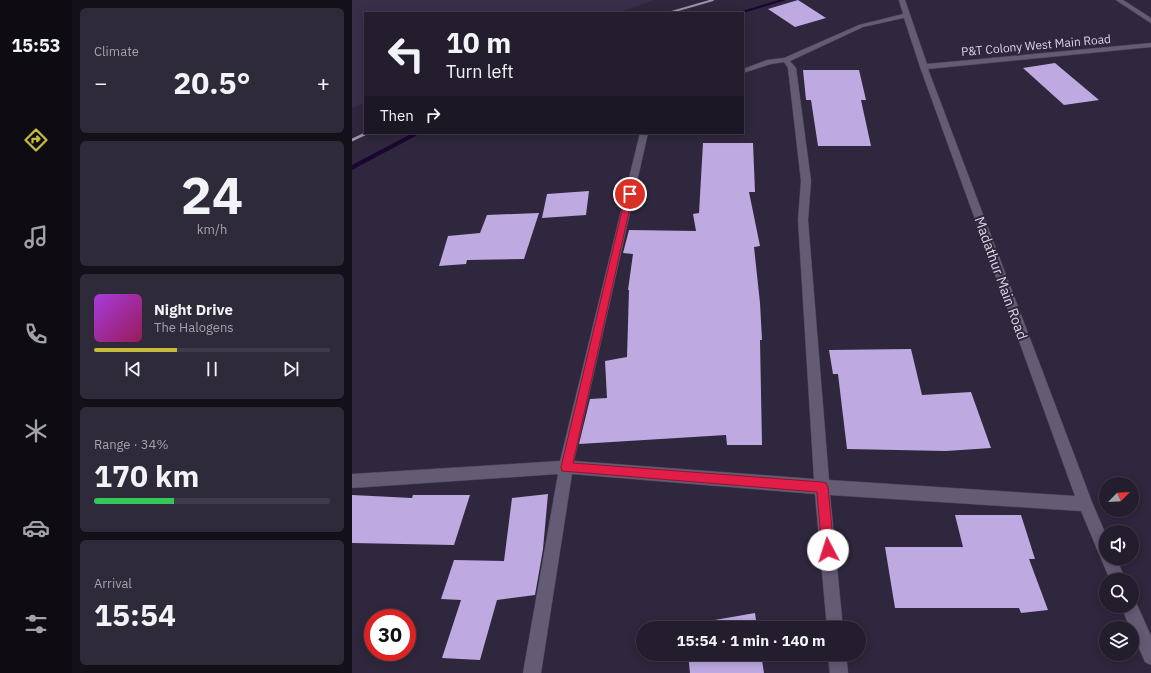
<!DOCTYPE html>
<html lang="en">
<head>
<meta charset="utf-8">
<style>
  :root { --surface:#231d2e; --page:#2f2a3a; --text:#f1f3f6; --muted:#a3a2aa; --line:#403b4a; --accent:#c7bb3c }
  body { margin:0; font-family:"IBM Plex Sans",sans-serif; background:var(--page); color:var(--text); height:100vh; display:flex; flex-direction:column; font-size:15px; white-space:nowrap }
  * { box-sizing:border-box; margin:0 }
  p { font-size:13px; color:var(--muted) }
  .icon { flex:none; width:22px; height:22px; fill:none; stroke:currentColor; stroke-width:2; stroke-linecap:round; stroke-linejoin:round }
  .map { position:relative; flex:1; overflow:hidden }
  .panel { display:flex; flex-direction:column; gap:8px; padding:8px; background:#131019; width:280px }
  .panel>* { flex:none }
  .hud { position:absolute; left:12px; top:12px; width:380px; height:122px; border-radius:0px; box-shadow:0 2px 10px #0003,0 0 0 1px var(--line); background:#231d2e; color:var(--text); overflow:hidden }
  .needle { width:26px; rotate:66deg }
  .controls { position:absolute; left:747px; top:477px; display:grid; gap:8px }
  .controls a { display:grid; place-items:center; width:40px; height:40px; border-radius:50%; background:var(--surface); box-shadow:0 2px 10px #0003,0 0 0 1px var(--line); font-size:20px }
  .speed { position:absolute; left:12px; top:609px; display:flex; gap:8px; font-size:20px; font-weight:700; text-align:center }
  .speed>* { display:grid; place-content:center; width:52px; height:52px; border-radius:50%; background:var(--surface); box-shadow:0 2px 10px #0003,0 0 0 1px var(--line); line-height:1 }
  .speed .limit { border:6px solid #d22; background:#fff; color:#111 }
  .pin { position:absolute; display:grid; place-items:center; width:34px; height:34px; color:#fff; margin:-17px; border:2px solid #fff; border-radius:50%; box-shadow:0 1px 4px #0007 }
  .me { position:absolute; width:44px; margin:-22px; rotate:355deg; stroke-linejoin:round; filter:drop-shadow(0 0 3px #0008) }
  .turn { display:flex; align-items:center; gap:14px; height:84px; padding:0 16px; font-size:18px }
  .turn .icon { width:52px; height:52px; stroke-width:2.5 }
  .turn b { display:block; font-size:28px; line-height:34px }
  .then { display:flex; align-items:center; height:38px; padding:0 16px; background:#0003; gap:8px; font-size:15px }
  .big { font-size:30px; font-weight:700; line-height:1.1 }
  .panel .widget { flex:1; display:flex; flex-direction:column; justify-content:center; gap:6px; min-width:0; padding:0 14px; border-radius:6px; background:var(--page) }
  .panel .dial { align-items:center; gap:0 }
  .dial b { font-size:52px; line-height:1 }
  .song { display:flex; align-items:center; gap:12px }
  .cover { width:48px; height:48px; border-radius:6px; background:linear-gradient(135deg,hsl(280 70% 55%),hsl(330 70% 35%)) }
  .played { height:4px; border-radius:2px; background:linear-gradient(90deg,var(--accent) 35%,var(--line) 35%) }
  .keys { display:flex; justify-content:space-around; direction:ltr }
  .heat { display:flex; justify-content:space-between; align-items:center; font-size:22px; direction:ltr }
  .charge { height:6px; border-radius:3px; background:linear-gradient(90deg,#34c759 34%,var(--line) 0) }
  .trip { position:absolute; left:284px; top:621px; width:230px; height:40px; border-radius:20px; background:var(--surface); box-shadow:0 2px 10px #0003,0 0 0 1px var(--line); font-weight:700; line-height:40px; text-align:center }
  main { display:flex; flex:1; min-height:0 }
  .dock { display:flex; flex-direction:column; width:72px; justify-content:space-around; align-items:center; background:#0e0c12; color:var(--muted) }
  .dock .icon { width:28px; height:28px }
  .dock .active { color:var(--accent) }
  .dock b { font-size:18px; color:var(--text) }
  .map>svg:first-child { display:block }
  .built { fill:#3a2f4b }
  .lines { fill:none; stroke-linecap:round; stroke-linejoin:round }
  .stream { fill:#1b0531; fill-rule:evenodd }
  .building { fill:#bea9e1 }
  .minor-casing { stroke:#4b4455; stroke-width:1 }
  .minor { fill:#645b74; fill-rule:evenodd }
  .rail-far1 { stroke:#9c96a7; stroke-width:2 }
  .rail { stroke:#9c96a7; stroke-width:2.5 }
  .route { fill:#e11d48; stroke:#92132f }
  .labels { text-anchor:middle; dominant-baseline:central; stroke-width:4; stroke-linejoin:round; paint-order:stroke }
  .far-street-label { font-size:12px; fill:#dcd7e5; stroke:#2f273d }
  .street-label { font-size:14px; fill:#dcd7e5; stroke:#2f273d }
</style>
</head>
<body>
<main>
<nav class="dock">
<b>15:53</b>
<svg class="icon active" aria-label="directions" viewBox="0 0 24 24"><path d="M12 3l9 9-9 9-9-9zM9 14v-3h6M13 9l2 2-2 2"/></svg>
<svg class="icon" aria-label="music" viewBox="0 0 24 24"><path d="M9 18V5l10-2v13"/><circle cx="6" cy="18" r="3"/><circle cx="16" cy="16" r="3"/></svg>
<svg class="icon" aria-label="phone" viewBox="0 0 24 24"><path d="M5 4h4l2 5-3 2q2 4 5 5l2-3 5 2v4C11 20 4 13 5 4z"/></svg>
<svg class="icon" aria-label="climate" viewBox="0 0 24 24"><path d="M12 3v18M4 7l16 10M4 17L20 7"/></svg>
<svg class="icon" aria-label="car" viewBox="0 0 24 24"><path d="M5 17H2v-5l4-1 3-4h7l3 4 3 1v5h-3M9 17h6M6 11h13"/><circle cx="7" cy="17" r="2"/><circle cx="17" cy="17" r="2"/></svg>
<svg class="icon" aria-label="filters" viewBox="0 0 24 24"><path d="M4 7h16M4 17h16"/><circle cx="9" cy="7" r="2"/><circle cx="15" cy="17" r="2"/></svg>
</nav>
<section class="panel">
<div class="widget"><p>Climate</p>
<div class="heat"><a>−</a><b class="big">20.5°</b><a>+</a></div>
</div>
<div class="widget dial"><b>24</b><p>km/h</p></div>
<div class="widget">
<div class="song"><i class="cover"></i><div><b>Night Drive</b><p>The Halogens</p></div></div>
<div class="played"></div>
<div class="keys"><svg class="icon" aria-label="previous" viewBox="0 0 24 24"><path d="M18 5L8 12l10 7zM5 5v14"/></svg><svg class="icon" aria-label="pause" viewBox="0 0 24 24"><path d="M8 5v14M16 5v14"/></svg><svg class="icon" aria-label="next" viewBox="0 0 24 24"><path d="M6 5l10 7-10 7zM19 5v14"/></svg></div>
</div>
<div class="widget"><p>Range · 34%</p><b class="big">170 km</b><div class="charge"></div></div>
<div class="widget"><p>Arrival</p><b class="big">15:54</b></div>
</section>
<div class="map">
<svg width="799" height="673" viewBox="0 0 799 673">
  <rect width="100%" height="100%" fill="#2f273d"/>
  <polygon class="built" points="0,0 302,0 266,13 13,13 13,103 0,108"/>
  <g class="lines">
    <g class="stream">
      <polygon points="427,0 434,0 391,13 383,13"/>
      <polygon points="61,133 69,133 0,170 0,165"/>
    </g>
  </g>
  <g class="building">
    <polygon points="446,0 474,18 443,27 416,9"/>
    <polygon points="703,63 747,100 712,105 671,68"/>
    <polygon points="451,70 507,70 514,100 509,100 519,146 466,146 459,100 454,100"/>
    <polygon points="351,143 401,143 403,192 397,192 408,246 402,247 408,303 410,340 408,340 410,445 375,445 374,435 227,444 238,399 255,398 253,361 275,357 277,290 276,290 281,254 271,253 277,230 344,231 341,214 347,213"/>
    <polygon points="237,191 234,215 190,218 195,194"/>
    <polygon points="187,213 172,259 115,260 114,264 87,266 96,236 128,233 135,215"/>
    <polygon points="559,349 570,395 619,392 639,448 594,451 495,449 486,374 481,374 477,350"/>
    <polygon points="196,494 191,549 183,595 145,600 128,660 90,658 109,600 89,599 102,560 152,561 160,498"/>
    <polygon points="0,495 60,498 61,495 118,495 102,545 0,543"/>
    <polygon points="603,515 669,515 683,559 677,559 696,610 669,613 667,608 543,608 533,547 611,547"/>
    <polygon points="403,613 405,628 334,628 334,625"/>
    <polygon points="336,654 409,654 412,673 338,673"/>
  </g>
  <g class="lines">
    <g class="minor-casing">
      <g id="minor">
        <path d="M547,0H553L575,64L799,43V47L576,69L740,502L754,535V558H764L774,580H758L729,511L478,495L491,628H475L463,494L220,474L189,673H171L206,474L0,488V474L208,461L288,133H296L222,461L462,479L446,220L449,181L436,68L432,62L419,64L391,73V69L415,60L432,58L507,25L551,14ZM552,18L568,67L723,496L477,480L456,220L459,181L444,68L438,61L511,27Z"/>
        <polygon points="764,0 771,0 799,18 799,23"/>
        <polygon points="780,599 783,600 799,636 799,665 793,662 780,632 780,628 778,628 769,606 780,606"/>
        <polygon points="476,654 494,654 496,673 478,673"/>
      </g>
    </g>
    <use href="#minor" class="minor"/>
    <polyline class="rail-far1" points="316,13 361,0"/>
    <polyline class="rail" points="0,140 15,133"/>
  </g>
  <polygon class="route" points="278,191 281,194 221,463 470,482 474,483 476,487 482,550 480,554 476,556 472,554 470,550 465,492 210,471 209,467 274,194"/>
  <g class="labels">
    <g class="far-street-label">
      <text transform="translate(684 45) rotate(-5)">P&amp;T Colony West Main Road</text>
    </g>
    <g class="street-label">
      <text transform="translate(649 278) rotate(70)">Madathur Main Road</text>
    </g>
  </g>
</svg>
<div class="controls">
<a><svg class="needle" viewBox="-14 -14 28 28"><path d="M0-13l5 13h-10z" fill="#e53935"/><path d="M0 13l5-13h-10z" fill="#a3a2aa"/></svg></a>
<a><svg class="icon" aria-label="sound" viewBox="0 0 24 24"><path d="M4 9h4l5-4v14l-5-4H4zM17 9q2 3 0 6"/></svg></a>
<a><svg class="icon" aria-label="search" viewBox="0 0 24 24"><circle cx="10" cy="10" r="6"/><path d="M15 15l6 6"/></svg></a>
<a><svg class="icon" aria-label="layers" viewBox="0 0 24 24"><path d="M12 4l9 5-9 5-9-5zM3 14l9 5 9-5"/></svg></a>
</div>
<div class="speed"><div class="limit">30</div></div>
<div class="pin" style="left:278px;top:194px;background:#d93025"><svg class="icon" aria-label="arrive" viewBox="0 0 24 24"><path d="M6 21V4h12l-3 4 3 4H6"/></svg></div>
<svg class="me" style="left:476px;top:550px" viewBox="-20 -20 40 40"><circle r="19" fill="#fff"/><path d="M0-13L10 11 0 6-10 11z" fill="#e11d48"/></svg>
<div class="trip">15:54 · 1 min · 140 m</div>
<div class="hud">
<div class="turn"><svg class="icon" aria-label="left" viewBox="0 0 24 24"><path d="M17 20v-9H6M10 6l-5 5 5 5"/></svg><div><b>10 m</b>Turn left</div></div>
<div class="then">Then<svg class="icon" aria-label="right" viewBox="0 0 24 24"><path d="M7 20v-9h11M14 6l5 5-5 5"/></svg></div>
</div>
</div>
</main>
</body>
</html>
